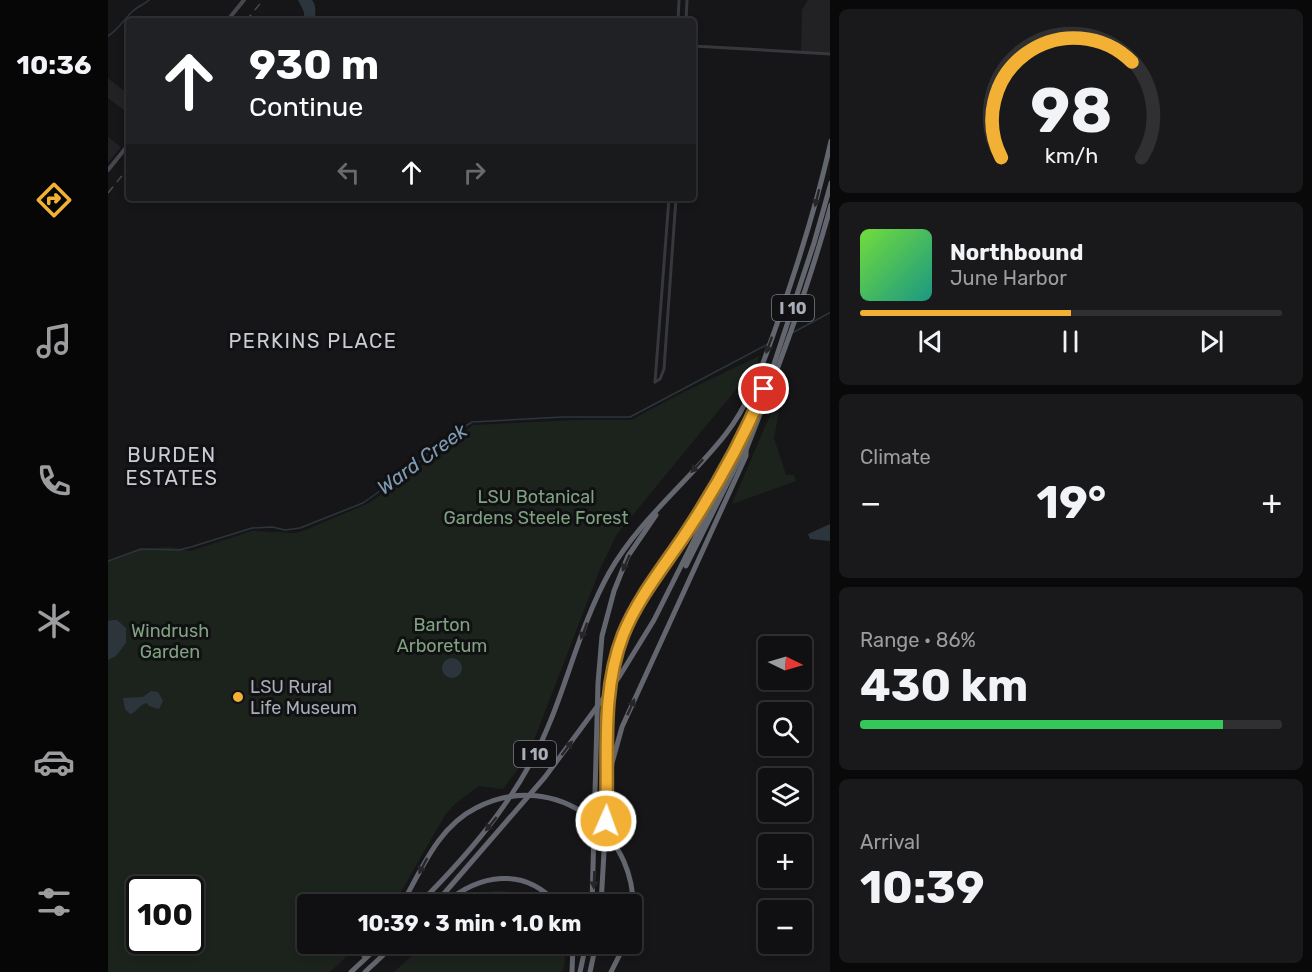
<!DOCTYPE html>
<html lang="en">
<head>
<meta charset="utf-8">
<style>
  :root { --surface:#101012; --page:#19191b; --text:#f1f3f6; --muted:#9c9d9f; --line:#303032; --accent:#f2b134 }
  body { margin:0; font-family:Rubik,sans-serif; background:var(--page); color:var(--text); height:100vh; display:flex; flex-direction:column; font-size:22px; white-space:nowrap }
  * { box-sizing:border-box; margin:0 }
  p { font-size:20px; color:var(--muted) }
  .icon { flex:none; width:33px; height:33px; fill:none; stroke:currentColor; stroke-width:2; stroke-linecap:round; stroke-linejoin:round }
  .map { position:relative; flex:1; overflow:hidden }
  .panel { display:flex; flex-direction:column; gap:9px; padding:9px; background:#09090a; width:482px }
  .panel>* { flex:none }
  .banner { position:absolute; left:18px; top:18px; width:570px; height:183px; border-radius:6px; box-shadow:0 3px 9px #0003,0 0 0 2px var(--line); background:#202124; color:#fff; overflow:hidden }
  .needle { width:39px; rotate:95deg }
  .tools { position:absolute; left:650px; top:636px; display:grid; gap:12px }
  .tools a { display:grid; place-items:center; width:54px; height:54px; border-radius:6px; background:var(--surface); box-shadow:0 3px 9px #0003,0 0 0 2px var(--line); font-size:30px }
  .speed { position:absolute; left:18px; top:876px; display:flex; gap:12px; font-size:30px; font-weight:700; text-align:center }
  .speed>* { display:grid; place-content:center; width:78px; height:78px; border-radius:50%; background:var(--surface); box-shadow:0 3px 9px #0003,0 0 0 2px var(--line); line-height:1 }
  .speed .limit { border:3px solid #111; border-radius:9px; background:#fff; color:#111 }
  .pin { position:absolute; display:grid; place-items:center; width:51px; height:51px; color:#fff; margin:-26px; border:3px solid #fff; border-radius:50%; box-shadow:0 2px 6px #0007 }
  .me { position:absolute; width:66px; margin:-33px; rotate:2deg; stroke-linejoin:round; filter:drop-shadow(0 0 4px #0008) }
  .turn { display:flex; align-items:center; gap:21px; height:126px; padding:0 24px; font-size:27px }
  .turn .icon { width:78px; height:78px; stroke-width:2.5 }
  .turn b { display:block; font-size:42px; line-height:51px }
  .lanes { display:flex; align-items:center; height:57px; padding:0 24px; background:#0003; justify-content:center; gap:30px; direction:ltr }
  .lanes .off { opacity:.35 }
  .big { font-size:45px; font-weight:700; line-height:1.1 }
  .panel .tile { flex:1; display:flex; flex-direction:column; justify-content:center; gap:9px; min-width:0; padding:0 21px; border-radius:9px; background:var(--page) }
  .panel .dial { align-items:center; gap:0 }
  .dial svg { height:156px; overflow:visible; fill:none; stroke:var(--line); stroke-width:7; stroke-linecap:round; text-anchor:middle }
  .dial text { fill:var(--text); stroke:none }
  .song { display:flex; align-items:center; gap:18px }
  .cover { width:72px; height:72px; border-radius:9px; background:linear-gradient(135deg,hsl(100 70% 55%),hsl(170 70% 35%)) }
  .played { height:6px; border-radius:3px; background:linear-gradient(90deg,var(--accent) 50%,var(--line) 50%) }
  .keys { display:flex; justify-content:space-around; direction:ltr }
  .heat { display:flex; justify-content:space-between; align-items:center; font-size:33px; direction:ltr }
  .charge { height:9px; border-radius:4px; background:linear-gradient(90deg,#34c759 86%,var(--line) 0) }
  .trip { position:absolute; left:189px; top:894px; width:345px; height:60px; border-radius:6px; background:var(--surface); box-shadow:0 3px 9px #0003,0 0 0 2px var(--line); font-weight:700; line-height:60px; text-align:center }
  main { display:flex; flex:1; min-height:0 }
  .dock { display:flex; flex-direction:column; width:108px; justify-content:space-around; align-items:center; background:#060607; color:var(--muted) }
  .dock .icon { width:42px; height:42px }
  .dock .on { color:var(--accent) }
  .dock b { font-size:27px; color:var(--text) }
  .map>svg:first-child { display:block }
  .built { fill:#222225 }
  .green { fill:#1c231d; fill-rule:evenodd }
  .water { fill:#2c353c }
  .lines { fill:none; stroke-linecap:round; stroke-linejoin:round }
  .stream { stroke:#2c353c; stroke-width:1.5 }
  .tertiary { stroke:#37383d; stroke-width:3 }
  .secondary { stroke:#45474d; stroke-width:4 }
  .motorway { stroke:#63666e; stroke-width:5 }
  .rail { stroke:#4a4c52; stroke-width:1.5; stroke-dasharray:8 6; stroke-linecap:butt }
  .oneway { fill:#26262a }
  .route-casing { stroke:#9d7322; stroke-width:15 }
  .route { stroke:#f2b134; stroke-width:10 }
  .poi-dot { fill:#f2b134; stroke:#111113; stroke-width:2 }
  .labels { text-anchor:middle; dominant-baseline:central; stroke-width:6; stroke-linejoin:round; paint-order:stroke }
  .shield { fill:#111113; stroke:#7b7e86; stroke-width:1.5 }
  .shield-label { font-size:16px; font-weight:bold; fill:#a8adb8 }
  .park-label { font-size:18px; fill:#7fa381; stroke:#111113 }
  .poi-label { font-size:18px; fill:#a8adb8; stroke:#111113; text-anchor:start }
  .neighbourhood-label { font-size:20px; letter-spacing:1.5px; fill:#c9ccd4; stroke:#111113 }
  .water-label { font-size:20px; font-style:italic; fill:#7f9bb3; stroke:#111113 }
</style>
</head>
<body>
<main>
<nav class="dock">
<b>10:36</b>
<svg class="icon on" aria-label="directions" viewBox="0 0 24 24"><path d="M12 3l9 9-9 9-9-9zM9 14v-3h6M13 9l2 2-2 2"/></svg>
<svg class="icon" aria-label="music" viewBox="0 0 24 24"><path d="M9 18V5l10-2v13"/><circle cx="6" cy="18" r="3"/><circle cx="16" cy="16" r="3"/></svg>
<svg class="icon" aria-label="phone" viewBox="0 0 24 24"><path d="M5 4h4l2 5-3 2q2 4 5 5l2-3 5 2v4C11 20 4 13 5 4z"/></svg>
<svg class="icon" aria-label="climate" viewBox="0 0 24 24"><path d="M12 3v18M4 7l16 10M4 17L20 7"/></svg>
<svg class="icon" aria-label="car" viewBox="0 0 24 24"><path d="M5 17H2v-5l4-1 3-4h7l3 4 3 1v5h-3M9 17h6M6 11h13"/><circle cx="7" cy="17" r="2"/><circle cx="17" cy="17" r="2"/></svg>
<svg class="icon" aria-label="filters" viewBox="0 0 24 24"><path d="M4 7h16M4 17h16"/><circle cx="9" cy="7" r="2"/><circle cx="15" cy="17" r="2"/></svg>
</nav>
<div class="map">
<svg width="723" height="972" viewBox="0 0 723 972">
  <rect width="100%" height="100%" fill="#161618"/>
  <g class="built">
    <polygon points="700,0 722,0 722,54 693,53 694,10"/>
    <polygon points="0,78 21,95 21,114 0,98"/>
    <polygon points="0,137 13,147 0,163"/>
  </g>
  <g class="green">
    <path d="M651,356L649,364L509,534L492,569L426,740L413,765L395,789L371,786L348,803L337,815L286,904H200V944H252L222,972H0V561L33,549L62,547L82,551L144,531L187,533L195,531L261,503L319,462L365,425L469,420H523L576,392ZM32,890H82V940H32Z"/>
    <polygon points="665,408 671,412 666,438 678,475 686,475 688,481 624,504"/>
    <path d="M384,891C401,891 417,892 430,904H361Z"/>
    <polygon points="317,944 454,944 457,959 455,972 286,972"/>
  </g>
  <g class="water">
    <path d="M190,0H204C210,7 205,14 209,21H196V12Z"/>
    <polygon points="722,524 722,541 702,539 700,534"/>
    <polygon points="5,620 9,620 18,628 18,643 8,656 0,660 0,621"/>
    <circle cx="344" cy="668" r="10"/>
    <path d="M43,691L50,692L55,701L51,709L41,706L39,703C31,704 29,713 22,714L17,709L15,698L35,697Z"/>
  </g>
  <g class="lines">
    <g class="stream">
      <path d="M0,36C11,29 16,19 25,11C30,6 36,5 41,0"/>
      <polyline points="684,333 723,312"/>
      <polyline points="0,561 33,549 71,550 83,547 144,528 164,527 177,530 192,528 255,503 306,467 328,445 364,422 454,417 522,417 660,344"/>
    </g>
    <g class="tertiary">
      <polyline points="570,21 571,0"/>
      <polyline points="578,21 579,0"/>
      <polyline points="585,46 723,54"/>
      <polyline points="547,382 552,379 556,369 568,198"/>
      <polyline points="547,382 561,198"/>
    </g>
    <g class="secondary">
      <polyline points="119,21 136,0"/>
      <polyline points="0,170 21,144"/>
    </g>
    <g class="motorway">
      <polyline points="578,566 634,454 638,450"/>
      <path d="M499,779C499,744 496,707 504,673C517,610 560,562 594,509C607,488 617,466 629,444"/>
      <path d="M499,804L504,763L514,727L638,456V450C670,369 700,289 723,205"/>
      <path d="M294,904C314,869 330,827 368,808C448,766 536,835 524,922"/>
      <path d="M311,904C366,849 416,790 444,717C463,669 476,618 501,573C531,520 580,482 617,435C643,402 655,363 669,324C690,264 709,204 723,141"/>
      <polyline points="327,904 437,777 511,677 546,620 620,472 663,373 706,243 723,183"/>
      <path d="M336,904C371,874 416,866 449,904"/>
      <polyline points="484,904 490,683 494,636 506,591 520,556 548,515"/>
      <polyline points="493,904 499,800"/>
      <polyline points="256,956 267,944"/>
      <polyline points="243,972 273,944"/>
      <polyline points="257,972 287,944"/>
      <polyline points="464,972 465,944"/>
      <polyline points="472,972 478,944"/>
      <polyline points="482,972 488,944"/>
      <polyline points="503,972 517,944"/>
    </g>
    <g class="rail">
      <polyline points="138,21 155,0"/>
      <polyline points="0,193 21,167"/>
    </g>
  </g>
  <defs><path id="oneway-solid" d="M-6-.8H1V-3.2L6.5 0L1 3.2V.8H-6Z" transform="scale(1.5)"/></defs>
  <g class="oneway">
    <use href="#oneway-solid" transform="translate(709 198) rotate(104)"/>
    <use href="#oneway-solid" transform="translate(661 345) rotate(110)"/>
    <use href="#oneway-solid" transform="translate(589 466) rotate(133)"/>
    <use href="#oneway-solid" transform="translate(518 563) rotate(114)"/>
    <use href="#oneway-solid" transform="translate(476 631) rotate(111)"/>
    <use href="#oneway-solid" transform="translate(523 707) rotate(-66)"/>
    <use href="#oneway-solid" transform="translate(459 748) rotate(-53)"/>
    <use href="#oneway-solid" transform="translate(383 824) rotate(129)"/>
    <use href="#oneway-solid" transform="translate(315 866) rotate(118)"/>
    <use href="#oneway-solid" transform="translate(486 880) rotate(92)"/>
  </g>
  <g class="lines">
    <g class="route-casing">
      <path id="route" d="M498,821C501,759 492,694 515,635C530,597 558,564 580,530C609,486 636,437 656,389"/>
    </g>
    <use href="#route" class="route"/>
  </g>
  <circle class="poi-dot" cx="130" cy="697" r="6"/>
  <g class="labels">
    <g class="shield">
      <rect x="664" y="295" width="42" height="26" rx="4.5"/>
      <rect x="406" y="741" width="42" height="26" rx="4.5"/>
    </g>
    <g class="shield-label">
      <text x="685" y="308">I 10</text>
      <text x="427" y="754">I 10</text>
    </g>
    <g class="park-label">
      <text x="428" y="497">LSU Botanical<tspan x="428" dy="21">Gardens Steele Forest</tspan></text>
      <text x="334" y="625">Barton<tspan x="334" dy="21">Arboretum</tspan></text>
      <text x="62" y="631">Windrush<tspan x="62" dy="21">Garden</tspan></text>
    </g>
    <g class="poi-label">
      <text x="142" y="687">LSU Rural<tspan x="142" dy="21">Life Museum</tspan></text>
    </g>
    <g class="neighbourhood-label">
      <text x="205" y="341">PERKINS PLACE</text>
      <text x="64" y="455">BURDEN<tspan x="64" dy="23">ESTATES</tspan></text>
    </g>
    <g class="water-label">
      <text transform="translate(314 459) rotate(-36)">Ward Creek</text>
    </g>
  </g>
</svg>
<div class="tools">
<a><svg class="needle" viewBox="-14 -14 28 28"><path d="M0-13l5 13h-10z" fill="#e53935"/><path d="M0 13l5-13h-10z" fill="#9c9d9f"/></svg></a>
<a><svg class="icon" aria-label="search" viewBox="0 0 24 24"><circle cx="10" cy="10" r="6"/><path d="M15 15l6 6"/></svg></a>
<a><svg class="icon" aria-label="layers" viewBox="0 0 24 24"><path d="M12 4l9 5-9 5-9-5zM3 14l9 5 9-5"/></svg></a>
<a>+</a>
<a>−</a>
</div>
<div class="speed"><div class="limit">100</div></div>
<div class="pin" style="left:656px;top:389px;background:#d93025"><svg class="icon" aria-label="arrive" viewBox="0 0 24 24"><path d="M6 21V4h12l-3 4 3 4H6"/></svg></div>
<svg class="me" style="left:498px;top:821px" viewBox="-20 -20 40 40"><circle r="17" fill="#f2b134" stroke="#fff" stroke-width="3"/><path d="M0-11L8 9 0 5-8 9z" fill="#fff"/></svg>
<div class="trip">10:39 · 3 min · 1.0 km</div>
<div class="banner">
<div class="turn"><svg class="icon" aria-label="ahead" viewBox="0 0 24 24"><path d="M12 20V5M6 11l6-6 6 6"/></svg><div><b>930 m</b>Continue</div></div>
<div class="lanes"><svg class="icon off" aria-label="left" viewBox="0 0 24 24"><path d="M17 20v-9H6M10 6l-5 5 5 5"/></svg><svg class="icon" aria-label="ahead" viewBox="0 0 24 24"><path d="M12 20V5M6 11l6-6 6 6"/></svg><svg class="icon off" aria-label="right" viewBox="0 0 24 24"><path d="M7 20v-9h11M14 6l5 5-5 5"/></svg></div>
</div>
</div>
<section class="panel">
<div class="tile dial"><svg viewBox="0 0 100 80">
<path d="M14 69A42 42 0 1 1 86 69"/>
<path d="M14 69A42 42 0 0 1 81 20" stroke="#f2b134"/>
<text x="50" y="56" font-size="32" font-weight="700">98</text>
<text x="50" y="72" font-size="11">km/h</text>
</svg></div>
<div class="tile">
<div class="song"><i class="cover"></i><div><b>Northbound</b><p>June Harbor</p></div></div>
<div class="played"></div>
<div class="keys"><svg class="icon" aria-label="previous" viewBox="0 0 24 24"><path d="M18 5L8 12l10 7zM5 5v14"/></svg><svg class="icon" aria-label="pause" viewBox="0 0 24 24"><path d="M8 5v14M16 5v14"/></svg><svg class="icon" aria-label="next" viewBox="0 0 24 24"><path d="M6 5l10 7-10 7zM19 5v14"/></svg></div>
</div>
<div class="tile"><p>Climate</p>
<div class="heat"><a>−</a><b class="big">19°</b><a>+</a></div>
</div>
<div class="tile"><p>Range · 86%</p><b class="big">430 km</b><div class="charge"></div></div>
<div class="tile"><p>Arrival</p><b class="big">10:39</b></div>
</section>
</main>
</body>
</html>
